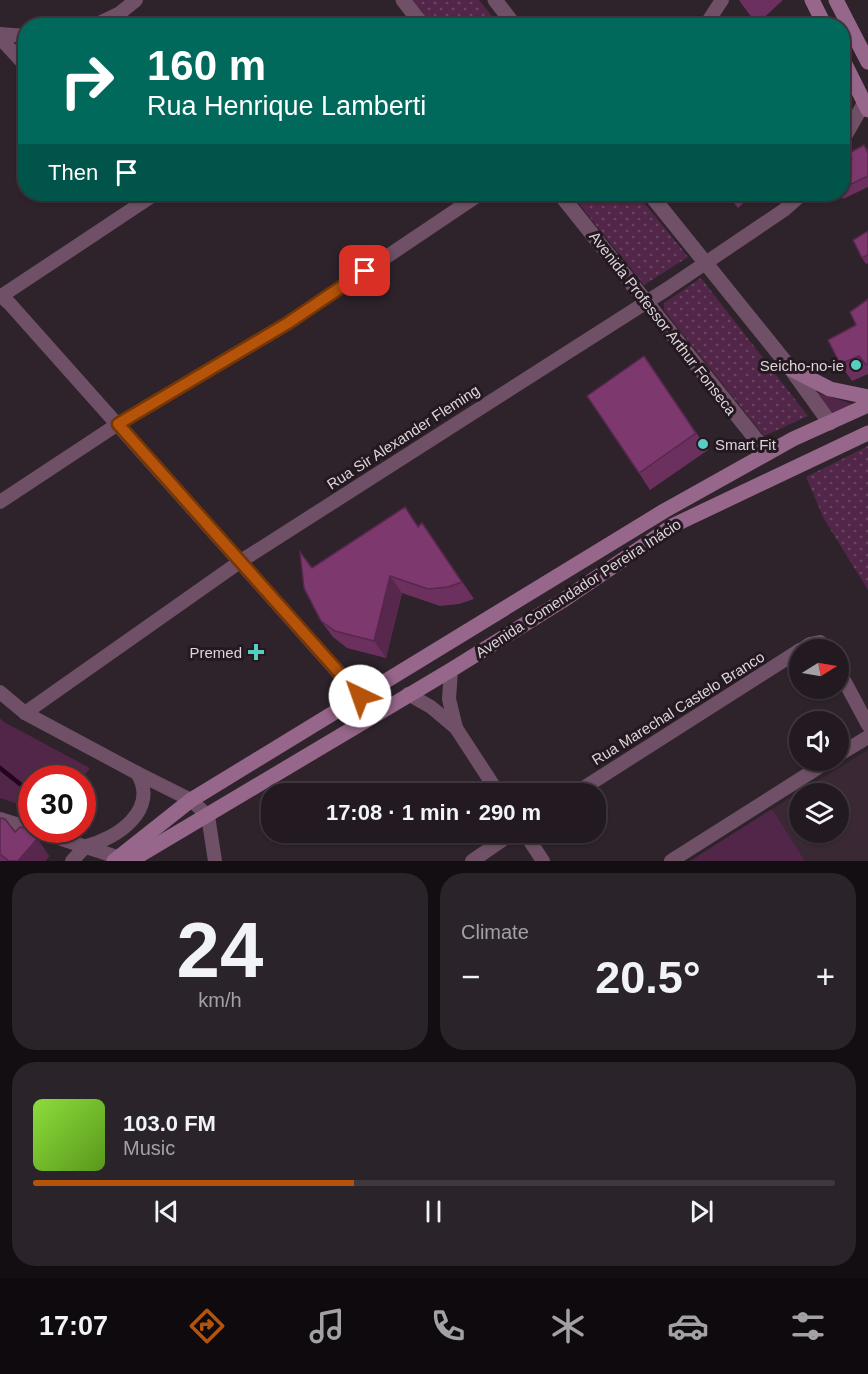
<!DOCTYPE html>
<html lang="en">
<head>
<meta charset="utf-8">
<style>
  :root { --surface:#221a20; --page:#2a2329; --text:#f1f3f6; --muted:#a2a1a5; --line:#3f383e; --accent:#b45309 }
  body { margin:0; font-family:Helvetica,sans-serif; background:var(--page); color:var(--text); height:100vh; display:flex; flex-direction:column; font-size:22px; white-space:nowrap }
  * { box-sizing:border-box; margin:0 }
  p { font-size:20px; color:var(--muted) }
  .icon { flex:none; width:33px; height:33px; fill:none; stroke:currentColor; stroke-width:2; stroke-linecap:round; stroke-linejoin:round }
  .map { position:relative; height:861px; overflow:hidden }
  .drawer { display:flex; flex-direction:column; gap:12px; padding:12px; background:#130e12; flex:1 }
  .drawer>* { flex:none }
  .top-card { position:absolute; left:18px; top:18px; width:832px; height:183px; border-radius:24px; box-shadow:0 2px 4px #0004,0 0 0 2px var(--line); background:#00695c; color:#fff; overflow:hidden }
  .needle { width:39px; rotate:79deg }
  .tools { position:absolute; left:789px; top:639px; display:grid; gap:12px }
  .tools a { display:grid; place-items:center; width:60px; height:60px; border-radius:50%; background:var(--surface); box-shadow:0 2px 4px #0004,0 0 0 2px var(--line); font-size:30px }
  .speed { position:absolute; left:18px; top:765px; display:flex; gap:12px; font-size:30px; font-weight:700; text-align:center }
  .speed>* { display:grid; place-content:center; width:78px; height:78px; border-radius:50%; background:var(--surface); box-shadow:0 2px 4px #0004,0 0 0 2px var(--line); line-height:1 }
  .speed .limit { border:9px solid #d22; background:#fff; color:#111 }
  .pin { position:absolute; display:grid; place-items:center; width:51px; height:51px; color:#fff; margin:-26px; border-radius:12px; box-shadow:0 3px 9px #0006 }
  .me { position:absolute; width:66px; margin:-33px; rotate:318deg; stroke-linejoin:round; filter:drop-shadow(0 0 4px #0008) }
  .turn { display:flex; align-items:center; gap:21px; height:126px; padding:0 30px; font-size:27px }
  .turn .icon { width:78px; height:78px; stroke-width:2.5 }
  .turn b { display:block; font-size:42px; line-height:51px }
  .then { display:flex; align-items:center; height:57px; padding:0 30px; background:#0003; gap:12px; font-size:22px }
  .big { font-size:45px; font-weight:700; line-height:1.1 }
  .drawer .tile { flex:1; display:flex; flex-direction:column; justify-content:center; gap:9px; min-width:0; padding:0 21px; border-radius:24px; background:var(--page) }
  .drawer .dial { align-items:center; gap:0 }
  .dial b { font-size:78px; line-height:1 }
  .song { display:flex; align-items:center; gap:18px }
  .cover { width:72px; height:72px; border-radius:9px; background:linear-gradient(135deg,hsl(90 70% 55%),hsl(90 70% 35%)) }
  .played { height:6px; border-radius:3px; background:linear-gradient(90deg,var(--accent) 40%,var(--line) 40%) }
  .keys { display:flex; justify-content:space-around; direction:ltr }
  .heat { display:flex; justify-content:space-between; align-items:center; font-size:33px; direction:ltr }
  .drawer .tiles { flex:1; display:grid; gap:12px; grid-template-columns:1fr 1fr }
  .tile:last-child { grid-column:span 2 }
  .trip { position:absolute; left:261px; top:783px; width:345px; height:60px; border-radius:24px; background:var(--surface); box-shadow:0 2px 4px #0004,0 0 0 2px var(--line); font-weight:700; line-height:60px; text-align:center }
  .dock { display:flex; height:96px; justify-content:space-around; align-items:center; background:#0e0a0d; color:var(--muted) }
  .dock .icon { width:42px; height:42px }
  .dock .selected { color:var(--accent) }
  .dock b { font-size:27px; color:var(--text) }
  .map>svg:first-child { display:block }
  .built { fill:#3a2935; fill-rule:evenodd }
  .grass { fill:url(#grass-dots) }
  .park { fill:#522648 }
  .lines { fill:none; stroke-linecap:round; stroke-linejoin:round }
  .stream { stroke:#25041f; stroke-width:4.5 }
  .minor { stroke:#6f5067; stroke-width:14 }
  .tertiary { stroke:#6f5067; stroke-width:15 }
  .secondary { stroke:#97668b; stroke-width:15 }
  .wall { fill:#6c305f }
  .shaded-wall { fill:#58274d }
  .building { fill:#7d386e; stroke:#58274d; stroke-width:1.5 }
  .route-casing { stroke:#753606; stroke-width:15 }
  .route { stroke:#b45309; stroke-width:10 }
  .poi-dot { fill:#57cec2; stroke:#241921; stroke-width:2 }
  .labels { text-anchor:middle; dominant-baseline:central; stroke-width:6; stroke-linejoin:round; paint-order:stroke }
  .street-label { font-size:15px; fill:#ddd5da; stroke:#241921 }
  .poi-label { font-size:15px; fill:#ddd5da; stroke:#241921; text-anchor:end }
</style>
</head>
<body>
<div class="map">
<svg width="868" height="861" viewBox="0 0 868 861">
  <defs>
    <pattern id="grass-dots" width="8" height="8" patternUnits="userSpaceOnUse" patternTransform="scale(1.5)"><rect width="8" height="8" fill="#522648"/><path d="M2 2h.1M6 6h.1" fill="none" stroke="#6a4562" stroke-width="1.8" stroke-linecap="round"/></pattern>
  </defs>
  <rect width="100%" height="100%" fill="#2e232b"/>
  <path class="built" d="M868,750V861H805L772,809ZM800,794H838V832H800Z"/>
  <g class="grass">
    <polygon points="409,0 479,0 499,25 429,25"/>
    <polygon points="571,194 637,194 688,257 644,285"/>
    <polygon points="701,278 808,416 764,436 664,310 664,303"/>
    <polygon points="868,446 868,590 824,519 806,477"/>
  </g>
  <g class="park">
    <polygon points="804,388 855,405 831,418"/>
    <polygon points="0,718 4,722 90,768 82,778 32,778 31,808 0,798"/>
    <polygon points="772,809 805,861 690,861"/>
  </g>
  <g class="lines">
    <polyline class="stream" points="0,768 20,784"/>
    <g class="minor">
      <polyline points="93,26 120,13 136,0"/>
      <polyline points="705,26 722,0"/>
      <polyline points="0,34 26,36"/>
      <polyline points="0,38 26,66"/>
      <polyline points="843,140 864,103"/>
      <polyline points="0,295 10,304 359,696"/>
      <polyline points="0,297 155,194"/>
      <polyline points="0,502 118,424 288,323 480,194"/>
      <polyline points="801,650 810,644 820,642 828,650"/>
      <polyline points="838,669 868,725"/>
      <path d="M0,692L25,713L137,773C160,809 117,839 86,846"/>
      <polyline points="408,694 431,707 456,728 449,699 451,670"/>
      <polyline points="25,713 241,561 667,289 784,210 802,194"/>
      <polyline points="456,728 499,794"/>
      <polyline points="838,755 868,737"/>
      <polyline points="137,773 191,800 208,816 215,861"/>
      <polyline points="574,794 800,650"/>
      <polyline points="0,819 32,829"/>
      <polyline points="34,830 126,860"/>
      <polyline points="524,832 543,861"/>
      <polyline points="72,861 86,846"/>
      <polyline points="472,861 514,832"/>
      <polyline points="671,861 830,760"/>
    </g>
    <g class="tertiary">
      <polyline points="403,0 423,26"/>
      <polyline points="495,0 515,26"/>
      <polyline points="560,194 767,453"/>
      <polyline points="650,194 791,369 830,423"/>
    </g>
    <g class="secondary">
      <polyline points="812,0 825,26"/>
      <polyline points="836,0 868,62"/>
      <polyline points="843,60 868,110"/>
      <polyline points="791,369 830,389 868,397"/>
      <polyline points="114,861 191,800 664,511 793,439 868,405"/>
      <polyline points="130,861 451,670 562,601 674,525 868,433"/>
    </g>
  </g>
  <g class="wall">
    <polygon points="739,0 783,0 758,23 749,14"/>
    <polygon points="864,145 868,150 868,187 843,199 839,194 843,194 843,163 852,159"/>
    <polygon points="727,194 753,194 738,208"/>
    <polygon points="868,231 868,263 866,264 862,258"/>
    <polygon points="868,299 868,374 852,381 840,364"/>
    <polygon points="644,356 708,450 650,490 639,473"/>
    <polygon points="422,523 474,599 459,604 440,606 402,593 386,658 347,648 333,637 321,621 312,568 418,526"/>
    <polygon points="0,818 15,832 31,829 49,856 45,861 0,861"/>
  </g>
  <g class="shaded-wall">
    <polygon points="390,576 402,593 386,658 374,641"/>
    <polygon points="37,839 49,856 45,861 18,861"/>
  </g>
  <g class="building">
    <polygon points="864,145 868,153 868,176 843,188 843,163 852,159 849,153"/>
    <polygon points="727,194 740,194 733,201"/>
    <polygon points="868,231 868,255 862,258 853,240"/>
    <polygon points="868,299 868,363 866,365 859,356 840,364 828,340 856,325 850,312"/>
    <polygon points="644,356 696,433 639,473 587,396"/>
    <polygon points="405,507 418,527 422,523 462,582 448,587 428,589 390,576 374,641 335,631 321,621 304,588 300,552 312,568"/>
    <polygon points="0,818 5,819 15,832 20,827 31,829 37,839 18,861 9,861 0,854"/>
  </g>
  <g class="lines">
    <g class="route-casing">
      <polyline id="route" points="360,696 118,424 288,323 365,271"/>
    </g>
    <use href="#route" class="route"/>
  </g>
  <g class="poi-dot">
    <circle cx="856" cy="365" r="6"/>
    <circle cx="703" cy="444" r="6"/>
    <path d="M253 643h6v6h6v6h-6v6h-6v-6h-6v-6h6z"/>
  </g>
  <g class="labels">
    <g class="street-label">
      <text transform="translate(663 323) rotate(52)">Avenida Professor Arthur Fonseca</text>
      <text transform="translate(403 437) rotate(-33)">Rua Sir Alexander Fleming</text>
      <text transform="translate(578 588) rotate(-33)">Avenida Comendador Pereira Inácio</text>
      <text transform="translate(678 708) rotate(-32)">Rua Marechal Castelo Branco</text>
    </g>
    <g class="poi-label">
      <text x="844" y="365">Seicho-no-ie</text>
      <text x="715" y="444" text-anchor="start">Smart Fit</text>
      <text x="242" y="652">Premed</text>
    </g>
  </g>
</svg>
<div class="tools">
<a><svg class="needle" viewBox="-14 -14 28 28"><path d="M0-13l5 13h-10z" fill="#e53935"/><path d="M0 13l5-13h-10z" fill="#a2a1a5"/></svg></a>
<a><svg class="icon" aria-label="sound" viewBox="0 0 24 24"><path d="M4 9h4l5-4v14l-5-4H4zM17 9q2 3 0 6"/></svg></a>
<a><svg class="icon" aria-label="layers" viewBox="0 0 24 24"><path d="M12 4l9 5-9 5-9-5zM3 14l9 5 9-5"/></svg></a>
</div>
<div class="speed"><div class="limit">30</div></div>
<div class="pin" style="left:365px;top:271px;background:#d93025"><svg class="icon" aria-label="arrive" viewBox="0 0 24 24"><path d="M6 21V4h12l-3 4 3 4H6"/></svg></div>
<svg class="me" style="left:360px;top:696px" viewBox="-20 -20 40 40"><circle r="19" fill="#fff"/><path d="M0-13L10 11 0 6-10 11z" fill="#b45309"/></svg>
<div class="trip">17:08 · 1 min · 290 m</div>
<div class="top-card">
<div class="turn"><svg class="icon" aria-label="right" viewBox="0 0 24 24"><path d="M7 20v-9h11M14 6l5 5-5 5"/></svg><div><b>160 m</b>Rua Henrique Lamberti</div></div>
<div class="then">Then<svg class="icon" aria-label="arrive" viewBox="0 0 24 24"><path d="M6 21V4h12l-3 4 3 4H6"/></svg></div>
</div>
</div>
<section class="drawer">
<div class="tiles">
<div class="tile dial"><b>24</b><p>km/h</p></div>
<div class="tile"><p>Climate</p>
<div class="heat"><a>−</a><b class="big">20.5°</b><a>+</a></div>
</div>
<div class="tile">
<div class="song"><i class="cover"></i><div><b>103.0 FM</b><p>Music</p></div></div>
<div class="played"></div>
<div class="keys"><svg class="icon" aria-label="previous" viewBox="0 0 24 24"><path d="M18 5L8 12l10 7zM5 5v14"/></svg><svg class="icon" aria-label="pause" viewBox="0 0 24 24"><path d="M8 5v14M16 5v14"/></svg><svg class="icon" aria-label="next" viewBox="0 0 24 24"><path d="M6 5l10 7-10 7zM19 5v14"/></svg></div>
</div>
</div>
</section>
<nav class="dock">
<b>17:07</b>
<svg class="icon selected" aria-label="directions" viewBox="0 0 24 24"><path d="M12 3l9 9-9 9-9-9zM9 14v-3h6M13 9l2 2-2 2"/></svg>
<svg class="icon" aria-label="music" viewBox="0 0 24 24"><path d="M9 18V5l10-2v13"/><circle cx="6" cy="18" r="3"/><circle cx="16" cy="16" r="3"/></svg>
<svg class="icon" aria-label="phone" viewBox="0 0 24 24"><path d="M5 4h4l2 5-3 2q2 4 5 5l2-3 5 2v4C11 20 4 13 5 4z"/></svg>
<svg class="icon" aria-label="climate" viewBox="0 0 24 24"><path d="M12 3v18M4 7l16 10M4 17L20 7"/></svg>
<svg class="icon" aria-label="car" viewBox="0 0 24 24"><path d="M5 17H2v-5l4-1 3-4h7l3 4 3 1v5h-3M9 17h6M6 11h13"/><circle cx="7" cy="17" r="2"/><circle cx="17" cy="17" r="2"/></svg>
<svg class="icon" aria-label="filters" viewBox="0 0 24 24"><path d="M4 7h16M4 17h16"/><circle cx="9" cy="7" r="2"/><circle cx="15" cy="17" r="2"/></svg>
</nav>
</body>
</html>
